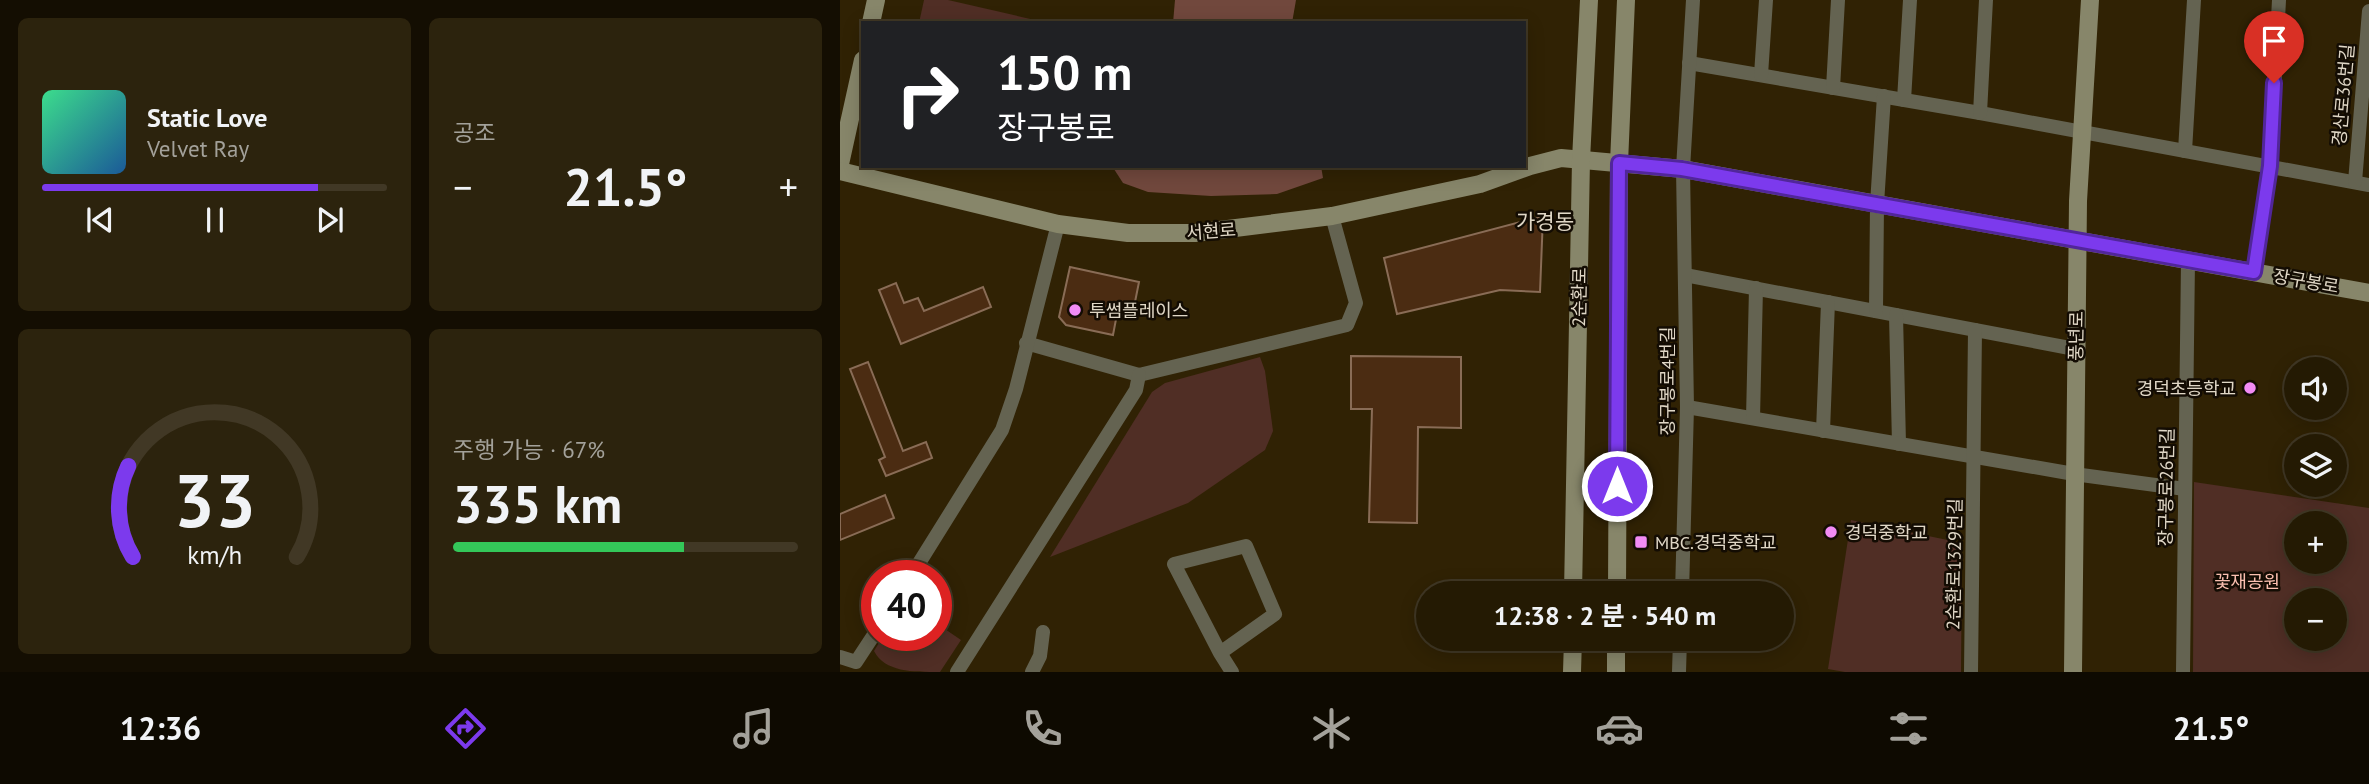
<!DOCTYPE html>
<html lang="ko">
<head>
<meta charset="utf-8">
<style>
  :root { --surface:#241a03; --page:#2c230d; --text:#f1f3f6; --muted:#a3a19a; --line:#413825; --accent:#7c3aed }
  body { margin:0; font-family:"PT Sans","Noto Sans KR",sans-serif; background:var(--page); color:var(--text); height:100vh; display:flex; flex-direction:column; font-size:26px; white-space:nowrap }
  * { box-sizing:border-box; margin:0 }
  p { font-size:23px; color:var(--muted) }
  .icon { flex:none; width:38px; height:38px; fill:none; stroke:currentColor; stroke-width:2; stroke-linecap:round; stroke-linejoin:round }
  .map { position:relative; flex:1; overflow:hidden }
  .side { display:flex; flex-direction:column; gap:18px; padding:18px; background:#140e02; width:840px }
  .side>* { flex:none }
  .banner { position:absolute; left:21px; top:21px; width:665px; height:147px; border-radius:0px; box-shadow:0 4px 18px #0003,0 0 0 2px var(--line); background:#202124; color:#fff; overflow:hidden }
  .buttons { position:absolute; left:1444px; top:357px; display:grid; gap:14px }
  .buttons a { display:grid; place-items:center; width:63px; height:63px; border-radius:50%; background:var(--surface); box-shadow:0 4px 18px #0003,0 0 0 2px var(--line); font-size:35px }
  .speed { position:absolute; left:21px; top:560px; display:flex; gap:14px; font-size:35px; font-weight:700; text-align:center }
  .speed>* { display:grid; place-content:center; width:91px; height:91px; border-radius:50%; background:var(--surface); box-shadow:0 4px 18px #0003,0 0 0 2px var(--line); line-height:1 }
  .speed .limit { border:10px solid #d22; background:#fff; color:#111 }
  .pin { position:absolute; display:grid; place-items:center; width:60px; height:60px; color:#fff; margin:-72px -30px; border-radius:50% 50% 50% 0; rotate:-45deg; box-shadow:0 0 7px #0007 }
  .pin .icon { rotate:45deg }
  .me { position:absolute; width:77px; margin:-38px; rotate:0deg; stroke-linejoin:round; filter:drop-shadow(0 0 5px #0008) }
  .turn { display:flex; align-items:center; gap:24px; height:147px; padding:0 21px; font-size:32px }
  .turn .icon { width:91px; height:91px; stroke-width:2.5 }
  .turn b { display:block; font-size:49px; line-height:60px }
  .big { font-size:52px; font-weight:700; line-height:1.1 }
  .side .card { flex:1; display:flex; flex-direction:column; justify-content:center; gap:10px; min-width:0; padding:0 24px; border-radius:10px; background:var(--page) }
  .side .dial { align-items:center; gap:0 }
  .dial svg { height:182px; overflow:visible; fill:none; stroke:var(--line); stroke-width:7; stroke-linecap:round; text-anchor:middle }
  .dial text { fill:var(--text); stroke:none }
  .song { display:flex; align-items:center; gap:21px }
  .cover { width:84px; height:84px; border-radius:10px; background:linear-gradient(135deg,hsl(150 70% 55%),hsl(210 70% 35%)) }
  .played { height:7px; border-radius:4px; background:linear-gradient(90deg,var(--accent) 80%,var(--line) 80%) }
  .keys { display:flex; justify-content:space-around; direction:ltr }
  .heat { display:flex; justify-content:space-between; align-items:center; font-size:38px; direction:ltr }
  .charge { height:10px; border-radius:5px; background:linear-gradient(90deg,#34c759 67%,var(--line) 0) }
  .side .tiles { flex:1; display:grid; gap:18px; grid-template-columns:repeat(2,1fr) }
  .trip { position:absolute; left:576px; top:581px; width:378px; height:70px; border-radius:35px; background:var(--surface); box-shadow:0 4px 18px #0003,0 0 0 2px var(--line); font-weight:700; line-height:70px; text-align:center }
  .tabs { display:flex; height:112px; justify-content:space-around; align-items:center; background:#0e0a01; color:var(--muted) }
  .tabs .icon { width:49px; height:49px }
  .tabs .on { color:var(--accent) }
  .tabs b { font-size:32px; color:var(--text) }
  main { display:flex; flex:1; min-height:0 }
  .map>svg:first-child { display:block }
  .green { fill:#502e25; fill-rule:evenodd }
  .forest { fill:#71483d }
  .building { fill:#4b2c12; stroke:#896c56; stroke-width:2 }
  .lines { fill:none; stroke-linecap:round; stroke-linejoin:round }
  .street { stroke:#646351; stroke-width:14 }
  .secondary { stroke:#87866a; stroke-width:18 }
  .route-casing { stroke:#51269a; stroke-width:18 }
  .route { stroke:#7c3aed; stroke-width:12 }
  .poi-dot { fill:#f18bf5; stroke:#130c03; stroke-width:2.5 }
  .labels { text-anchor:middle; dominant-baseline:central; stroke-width:5; stroke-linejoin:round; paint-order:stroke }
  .street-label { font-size:18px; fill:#e0d7c6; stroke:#130c03 }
  .poi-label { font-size:18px; fill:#e0d7c6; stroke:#130c03; text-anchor:start }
  .park-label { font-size:18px; fill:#fabfaf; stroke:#130c03 }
  .quarter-label { font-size:21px; fill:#e0d7c6; stroke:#130c03 }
</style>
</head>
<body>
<main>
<section class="side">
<div class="tiles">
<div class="card">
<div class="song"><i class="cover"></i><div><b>Static Love</b><p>Velvet Ray</p></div></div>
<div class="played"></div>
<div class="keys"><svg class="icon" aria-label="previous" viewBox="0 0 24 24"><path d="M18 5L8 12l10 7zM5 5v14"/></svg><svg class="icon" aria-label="pause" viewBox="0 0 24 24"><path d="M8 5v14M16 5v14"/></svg><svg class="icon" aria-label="next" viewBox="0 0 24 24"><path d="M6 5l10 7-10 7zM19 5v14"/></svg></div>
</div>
<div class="card"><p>공조</p>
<div class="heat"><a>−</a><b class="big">21.5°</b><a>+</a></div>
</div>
<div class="card dial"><svg viewBox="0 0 100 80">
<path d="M14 69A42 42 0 1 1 86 69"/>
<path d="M14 69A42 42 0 0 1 12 29" stroke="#7c3aed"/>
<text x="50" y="56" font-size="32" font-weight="700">33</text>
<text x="50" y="72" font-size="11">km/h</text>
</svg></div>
<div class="card"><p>주행 가능 · 67%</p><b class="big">335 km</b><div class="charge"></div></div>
</div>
</section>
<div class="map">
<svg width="1529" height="672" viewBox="0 0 1529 672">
  <rect width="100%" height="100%" fill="#302204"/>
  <g class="green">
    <polygon points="84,0 108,0 208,23 79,23"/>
    <polygon points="420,357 425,371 433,431 425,450 348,503 210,557 312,392 325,383"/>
    <path d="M1354,482L1529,508V672H1353ZM1456,523H1494V562H1456ZM1456,600H1494V639H1456Z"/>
    <polygon points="1011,520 1122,543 1121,672 1005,672 988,669"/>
    <path d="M96,623L121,640L100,672C72,672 45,672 34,651L44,635H96Z"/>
  </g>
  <g class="forest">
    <polygon points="335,0 456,0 452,23 333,23"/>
    <polygon points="272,166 481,166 483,178 437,194 371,196 308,192 283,183"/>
  </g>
  <g class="building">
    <polygon points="703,216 700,292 660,290 557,314 544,258"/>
    <polygon points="230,267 299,282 292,317 277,314 273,335 226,325 219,317"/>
    <polygon points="56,283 64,303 78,298 84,311 143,287 151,307 61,344 39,290"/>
    <polygon points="511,356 621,357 621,428 578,427 577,523 529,522 532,409 511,409"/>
    <polygon points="28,362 63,451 86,442 92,458 46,476 39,460 45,457 10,369"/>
    <polygon points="45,495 54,518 0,540 0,514"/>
  </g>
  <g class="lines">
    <g class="street">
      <polyline points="849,63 1140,113 1529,185"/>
      <polyline points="921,75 926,0"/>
      <polyline points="993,88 998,0"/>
      <polyline points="1064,100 1070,0"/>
      <polyline points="1140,113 1146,0"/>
      <polyline points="1345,151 1354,0"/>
      <polyline points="1515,182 1529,11"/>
      <polyline points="1414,272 1430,166 1439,0"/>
      <polyline points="845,275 1235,349"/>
      <polyline points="1036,311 1037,204 1044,96"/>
      <polyline points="1056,315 1059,444"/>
      <polyline points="186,343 299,375 507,325 516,303 492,216"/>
      <polyline points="847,407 1234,474 1345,489"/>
      <polyline points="913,418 916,288"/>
      <polyline points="983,431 988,302"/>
      <polyline points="71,576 162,430 176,389 218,224"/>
      <polyline points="842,593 847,407 843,169 853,0"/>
      <polyline points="380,653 435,614 406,546 334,564 380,653 392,672"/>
      <polyline points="0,657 16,662 37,630"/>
      <polyline points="117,672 296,390 299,375"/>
      <polyline points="192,672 200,656 203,632"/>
      <polyline points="839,672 840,639"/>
      <polyline points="1131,672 1135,330"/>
      <polyline points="1343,672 1348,260"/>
    </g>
    <g class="secondary">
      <polyline points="31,23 36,0"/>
      <polyline points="0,164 23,60"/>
      <polyline points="0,171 218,224 288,233 355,233 492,216 640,184 690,166 721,158 843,169 1529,293"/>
      <polyline points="733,593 741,160 749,0"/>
      <polyline points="777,593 779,163 786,0"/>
      <polyline points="732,672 733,639"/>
      <polyline points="776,672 776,639"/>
      <polyline points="1233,672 1238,201 1250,0"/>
    </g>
  </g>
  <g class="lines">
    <g class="route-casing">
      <polyline id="route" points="777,486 779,163 842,169 1414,272 1430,166 1434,83"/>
    </g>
    <use href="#route" class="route"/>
  </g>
  <g class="poi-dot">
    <circle cx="235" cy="310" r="7"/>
    <circle cx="1410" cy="388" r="7"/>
    <circle cx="991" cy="532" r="7"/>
    <rect x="794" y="535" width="14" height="14" rx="3.5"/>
  </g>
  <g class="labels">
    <g class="street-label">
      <text transform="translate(1503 95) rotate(-85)">경산로36번길</text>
      <text transform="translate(371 231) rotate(-4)">서현로</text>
      <text transform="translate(1466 281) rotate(10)">장구봉로</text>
      <text transform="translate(739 297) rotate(-89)">2순환로</text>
      <text transform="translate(1236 336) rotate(-89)">풍년로</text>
      <text transform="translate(827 381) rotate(-90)">장구봉로4번길</text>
      <text transform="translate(1326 487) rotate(-89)">장구봉로26번길</text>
      <text transform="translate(1114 564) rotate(-89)">2순환로1329번길</text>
    </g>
    <g class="poi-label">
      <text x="249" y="310">투썸플레이스</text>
      <text x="1396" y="388" text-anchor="end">경덕초등학교</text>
      <text x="1005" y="532">경덕중학교</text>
      <text x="815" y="542">MBC.경덕중학교</text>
    </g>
    <g class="park-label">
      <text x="1407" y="581">꽃재공원</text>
    </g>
    <g class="quarter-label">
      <text x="705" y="221">가경동</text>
    </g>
  </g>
</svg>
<div class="buttons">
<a><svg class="icon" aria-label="sound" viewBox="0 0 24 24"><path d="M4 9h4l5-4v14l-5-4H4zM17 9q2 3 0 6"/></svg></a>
<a><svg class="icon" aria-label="layers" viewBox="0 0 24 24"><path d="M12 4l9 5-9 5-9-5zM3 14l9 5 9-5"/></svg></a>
<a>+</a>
<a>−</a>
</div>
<div class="speed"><div class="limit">40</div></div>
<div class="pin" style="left:1434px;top:83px;background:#d93025"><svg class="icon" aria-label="arrive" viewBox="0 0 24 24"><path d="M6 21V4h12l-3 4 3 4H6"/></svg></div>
<svg class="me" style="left:777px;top:486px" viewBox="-20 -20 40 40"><circle r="17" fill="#7c3aed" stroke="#fff" stroke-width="3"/><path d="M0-11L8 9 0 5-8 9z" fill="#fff"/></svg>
<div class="trip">12:38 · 2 분 · 540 m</div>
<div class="banner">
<div class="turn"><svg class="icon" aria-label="right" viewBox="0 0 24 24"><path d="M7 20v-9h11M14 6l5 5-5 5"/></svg><div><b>150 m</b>장구봉로</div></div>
</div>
</div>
</main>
<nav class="tabs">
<b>12:36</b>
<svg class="icon on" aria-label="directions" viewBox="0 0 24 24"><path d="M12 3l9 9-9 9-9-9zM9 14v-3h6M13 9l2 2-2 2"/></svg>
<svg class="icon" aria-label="music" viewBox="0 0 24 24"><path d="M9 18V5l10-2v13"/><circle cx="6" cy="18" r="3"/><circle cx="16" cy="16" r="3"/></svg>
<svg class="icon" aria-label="phone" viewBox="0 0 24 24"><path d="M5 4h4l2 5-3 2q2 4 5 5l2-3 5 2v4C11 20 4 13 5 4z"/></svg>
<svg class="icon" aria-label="climate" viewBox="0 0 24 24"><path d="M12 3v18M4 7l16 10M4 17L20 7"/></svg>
<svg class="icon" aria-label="car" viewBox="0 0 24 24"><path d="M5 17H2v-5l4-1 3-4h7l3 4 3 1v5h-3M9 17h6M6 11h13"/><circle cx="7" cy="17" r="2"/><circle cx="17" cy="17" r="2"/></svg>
<svg class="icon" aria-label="filters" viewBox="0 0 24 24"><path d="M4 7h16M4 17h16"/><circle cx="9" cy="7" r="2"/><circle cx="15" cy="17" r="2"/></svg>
<b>21.5°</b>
</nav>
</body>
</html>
